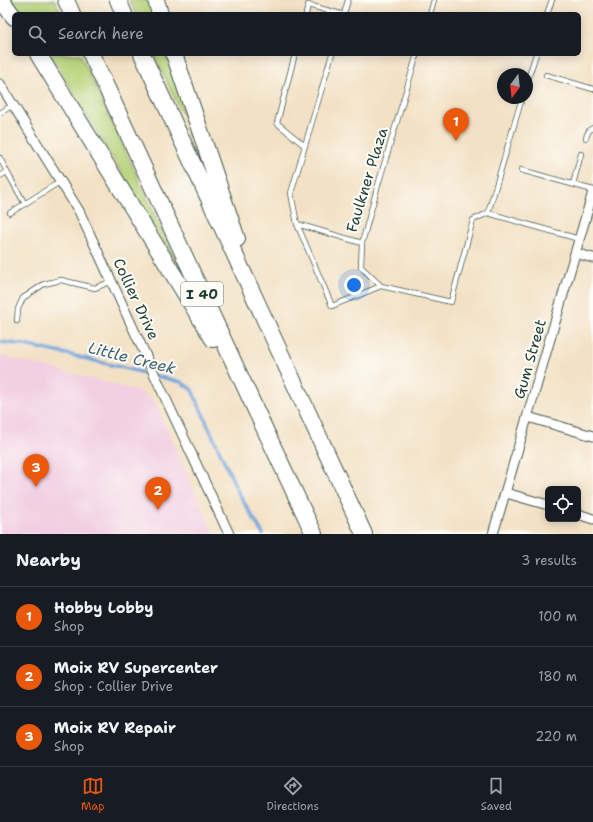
<!DOCTYPE html>
<html lang="en">
<head>
<meta charset="utf-8">
<style>
	:root { --surface:#171b24; --page:#242831; --text:#f1f3f6; --muted:#9ea1a6; --line:#363941; --accent:#ea580c }
	body { margin:0; font-family:"Shantell Sans",sans-serif; background:var(--page); color:var(--text) }
	.controls { position:absolute; right:12px; bottom:12px; display:grid; overflow:hidden; border-radius:6px; box-shadow:0 2px 10px #0003 }
	.controls button { width:36px; height:36px; display:grid; place-items:center; padding:0; border:0; border-bottom:1px solid var(--line); background:var(--surface); color:var(--text); font:20px sans-serif }
	.compass { position:absolute; left:497px; top:68px; width:36px; height:36px; border-radius:50%; background:var(--surface); box-shadow:0 2px 10px #0003; rotate:195deg }
	.you { position:absolute; left:354px; top:285px; width:14px; height:14px; margin:-10px; border:3px solid #fff; border-radius:50%; background:#1a73e8; box-shadow:0 0 0 6px #1a73e833 }
	.badge { display:grid; place-items:center; width:26px; height:26px; border-radius:50%; background:var(--accent); color:#fff; font-size:13px; font-weight:700 }
	.pin { position:absolute; translate:-50% -33px; filter:drop-shadow(0 1px 2px #0008) }
	.pin::after { content:''; position:absolute; top:21px; width:14px; height:12px; background:inherit; clip-path:polygon(0 0,100% 0,50% 100%) }
	.list { margin:0; padding:0; list-style:none }
	h2 { display:flex; justify-content:space-between; align-items:center; height:52px; margin:0; padding:0 16px; font-size:17px }
	h2 small { font-size:13px; font-weight:400; color:var(--muted) }
	.list li { display:grid; grid-template-columns:26px 1fr auto; gap:12px; align-items:center; box-sizing:border-box; height:60px; padding:0 16px; border-top:1px solid var(--line) }
	.list b { display:block; font-size:15px; white-space:nowrap }
	.list p { margin:0; font-size:13px; white-space:nowrap; color:var(--muted) }
	.list em { font-size:13px; font-style:normal; color:var(--muted) }
	.icon { flex:none; width:22px; height:22px; fill:none; stroke:currentColor; stroke-width:2; stroke-linecap:round; stroke-linejoin:round }
	.map { position:relative; flex:none; width:593px; height:534px; overflow:hidden }
	.search { position:absolute; background:var(--surface); box-shadow:0 2px 10px #0003; left:12px; right:12px; top:12px; height:44px; display:flex; align-items:center; gap:10px; box-sizing:border-box; padding:0 14px; border-radius:6px; color:var(--muted); font-size:15px }
	.sheet { height:232px; background:var(--surface) }
	nav { display:flex; justify-content:space-around; align-items:center; box-sizing:border-box; height:56px; border-top:1px solid var(--line); background:var(--surface); font-size:11px; color:var(--muted) }
	nav a { display:grid; justify-items:center; gap:2px }
	nav .on { color:var(--accent) }
	.map>svg:first-child { display:block }
	.built { fill:#f2cfe2 }
	.green { fill:#b6d279; stroke:#6a8856 }
	.lines { fill:none; stroke-linecap:round; stroke-linejoin:round }
	.stream { stroke:#71a5dd; stroke-width:3.5 }
	.service-casing { stroke:#3f564a; stroke-width:6 }
	.minor-casing { stroke:#3f564a; stroke-width:11 }
	.motorway-casing { stroke:#3f564a; stroke-width:18 }
	.service { stroke:#fff; stroke-width:4.5 }
	.minor { stroke:#fff; stroke-width:9 }
	.motorway { stroke:#fff; stroke-width:16 }
	.labels { text-anchor:middle; dominant-baseline:central; stroke-width:4; stroke-linejoin:round; paint-order:stroke }
	.shield { fill:#fdfcf7; stroke:#62766e; stroke-width:1 }
	.shield-label { font-size:14px; font-weight:bold; fill:#1f3d34 }
	.street-label { font-size:15px; fill:#1f3d34; stroke:#fdfcf7 }
	.water-label { font-size:16px; font-style:italic; fill:#3c616f; stroke:#fdfcf7 }
</style>
</head>
<body>
<div class="map">
<svg width="593" height="534" viewBox="0 0 593 534">
	<rect width="100%" height="100%" fill="#fdfcf7"/>
	<filter id="ink" filterUnits="userSpaceOnUse"><feTurbulence type="fractalNoise" baseFrequency=".025" numOctaves="2"/><feDisplacementMap in="SourceGraphic" scale="8" xChannelSelector="R" yChannelSelector="G"/><feConvolveMatrix kernelMatrix="1 2 1 2 8 2 1 2 1" color-interpolation-filters="sRGB"/></filter>
	<filter id="wash" filterUnits="userSpaceOnUse"><feTurbulence type="fractalNoise" baseFrequency=".012" numOctaves="4" result="noise"/><feDisplacementMap in="SourceGraphic" scale="16" xChannelSelector="R" yChannelSelector="G"/><feGaussianBlur stdDeviation="0.9" result="paint"/><feColorMatrix in="noise" values="0 0 0 0 0 0 0 0 0 0 0 0 0 0 0 0 0 1.4 0 .05"/><feComposite in="paint" operator="in"/></filter>
	<g filter="url(#wash)">
		<rect width="100%" height="100%" fill="#f3e1c5"/>
		<path class="built" d="M0,355L139,391L154,401L214,534H0Z"/>
		<path class="green" d="M11,0H55L61,14H21Z
			M129,0H152L157,14H136Z
			M50,54H80L182,273Z
			M154,54H171L200,152Z"/>
		<g class="lines">
			<path class="stream" d="M0,342L20,344L71,355L181,382L192,390L239,494L263,534"/>
		</g>
	</g>
	<g filter="url(#ink)">
		<g class="lines">
			<g class="service-casing">
				<path id="service" d="M306,14L308,5L341,14
					M344,14L348,0
					M430,14L434,0
					M547,14L552,0
					M295,54L277,123L305,146
					M332,54L291,193L297,224L362,243
					M417,54L378,185L362,243L361,267L381,286L451,302L473,220L488,213L579,239
					M546,75L593,89
					M527,82L536,54
					M0,113L13,105
					M586,138C587,134 589,129 593,128
					M0,158L7,172L0,176
					M521,170L593,190
					M7,172L25,204
					M573,184L581,154
					M10,213L61,181
					M488,213L522,98
					M297,224L332,306L381,286
					M17,321L18,309L23,298L44,284L61,280L95,288L112,281"/>
			</g>
			<g class="minor-casing">
				<path id="minor" d="M0,84L79,211L163,393L229,534
					M575,253L593,258
					M528,417L593,436
					M506,493L548,505
					M578,514L593,519
					M493,534L593,192"/>
			</g>
			<g class="motorway-casing">
				<path id="motorway" d="M1,0L14,17
					M66,0L72,14
					M118,0L124,14
					M156,0L160,14
					M38,54L213,339
					M91,54L252,402L314,534
					M142,54L364,534
					M174,54L237,239"/>
			</g>
			<use href="#service" class="service"/>
			<use href="#minor" class="minor"/>
			<use href="#motorway" class="motorway"/>
		</g>
	</g>
	<g class="labels">
		<rect class="shield" x="181" y="282" width="42" height="24" rx="3"/>
		<g class="shield-label">
			<text x="202" y="294">I 40</text>
		</g>
		<g class="street-label">
			<text transform="translate(367 180) rotate(-73)">Faulkner Plaza</text>
			<text transform="translate(136 299) rotate(65)">Collier Drive</text>
			<text transform="translate(530 359) rotate(-74)">Gum Street</text>
		</g>
		<g class="water-label">
			<text transform="translate(132 358) rotate(14)">Little Creek</text>
		</g>
	</g>
</svg>
<div class="controls">
<button><svg class="icon" aria-label="locate" viewBox="0 0 24 24"><circle cx="12" cy="12" r="6"/><path d="M12 2v4M12 18v4M2 12h4M18 12h4"/></svg></button>
</div>
<svg class="compass" viewBox="-18 -18 36 36"><path d="M0-13l5 13h-10z" fill="#e53935"/><path d="M0 13l5-13h-10z" fill="#9ea1a6"/></svg>
<div class="you"></div>
<div class="pin badge" style="left:456px;top:141px">1</div>
<div class="pin badge" style="left:158px;top:510px">2</div>
<div class="pin badge" style="left:36px;top:487px">3</div>
<div class="search"><svg class="icon" aria-label="search" viewBox="0 0 24 24"><circle cx="10" cy="10" r="6"/><path d="M15 15l6 6"/></svg>Search here</div>
</div>
<section class="sheet">
<h2>Nearby<small>3 results</small></h2>
<ul class="list">
<li><span class="badge">1</span><div><b>Hobby Lobby</b><p>Shop</p></div><em>100 m</em></li>
<li><span class="badge">2</span><div><b>Moix RV Supercenter</b><p>Shop · Collier Drive</p></div><em>180 m</em></li>
<li><span class="badge">3</span><div><b>Moix RV Repair</b><p>Shop</p></div><em>220 m</em></li>
</ul>
</section>
<nav>
<a class="on"><svg class="icon" aria-label="map" viewBox="0 0 24 24"><path d="M3 6l6-2 6 2 6-2v14l-6 2-6-2-6 2zM9 4v14M15 6v14"/></svg>Map</a>
<a><svg class="icon" aria-label="directions" viewBox="0 0 24 24"><path d="M12 3l9 9-9 9-9-9zM9 14v-3h6M13 9l2 2-2 2"/></svg>Directions</a>
<a><svg class="icon" aria-label="saved" viewBox="0 0 24 24"><path d="M7 4h10v16l-5-4-5 4z"/></svg>Saved</a>
</nav>
</body>
</html>
